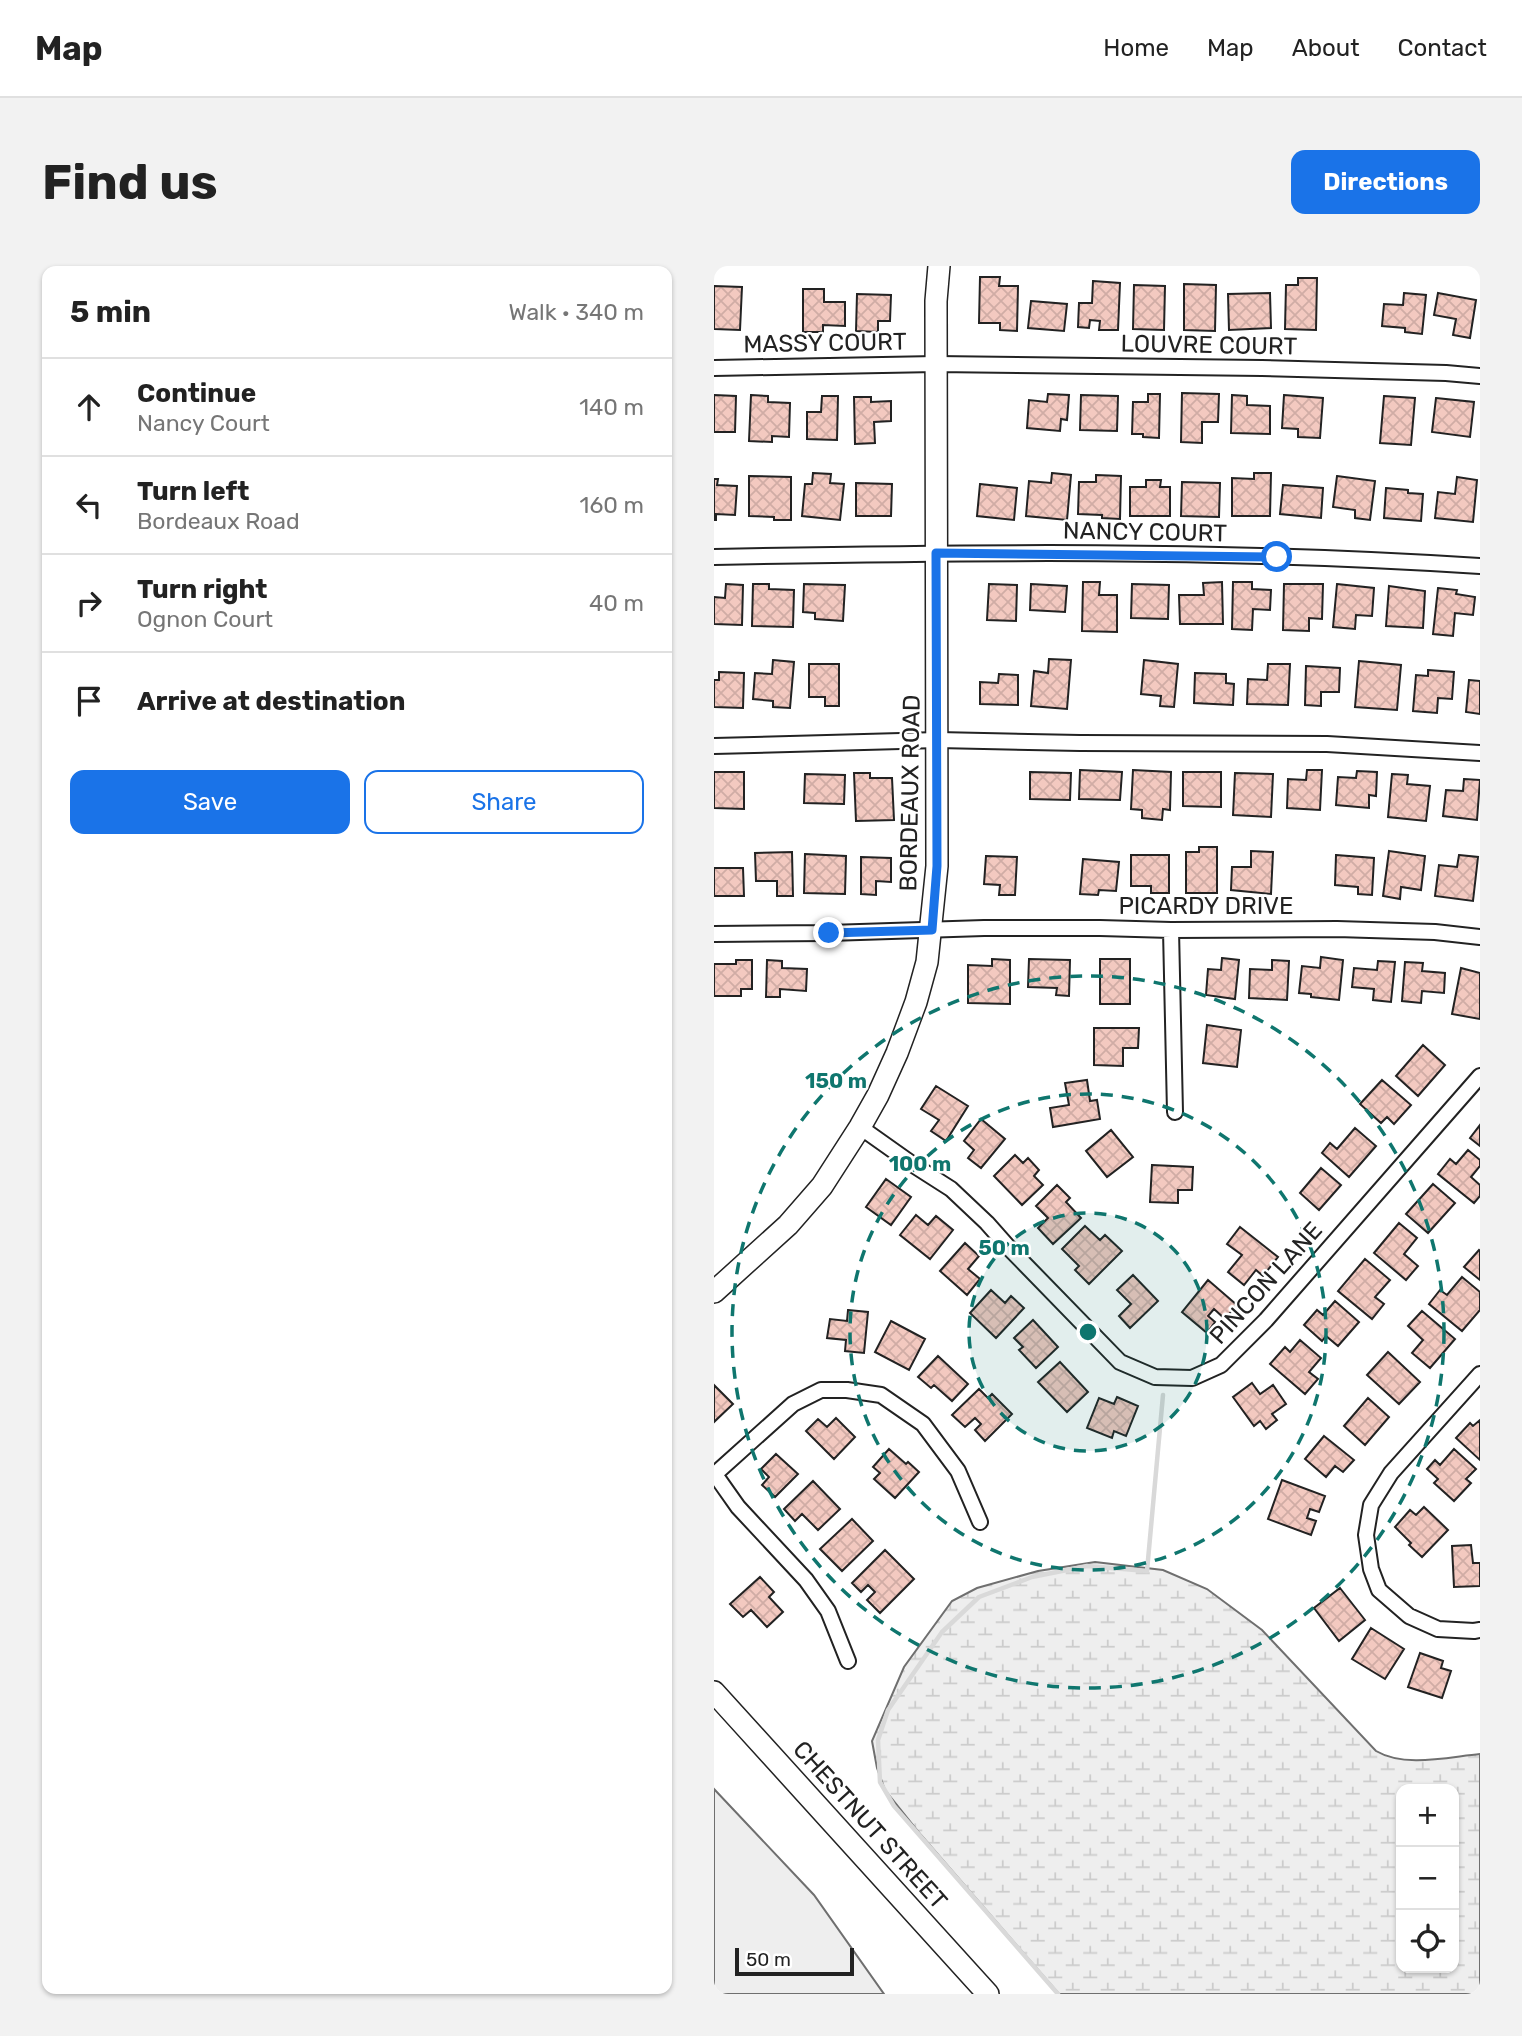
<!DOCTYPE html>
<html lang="en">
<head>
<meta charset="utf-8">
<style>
	:root { --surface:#fff; --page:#f2f2f2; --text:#222; --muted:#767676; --line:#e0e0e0; --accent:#1a73e8 }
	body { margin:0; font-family:Rubik,sans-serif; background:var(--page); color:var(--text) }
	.controls { position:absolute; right:21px; bottom:21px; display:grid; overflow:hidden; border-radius:14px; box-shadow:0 2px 5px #0004 }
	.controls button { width:63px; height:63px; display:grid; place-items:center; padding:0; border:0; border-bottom:2px solid var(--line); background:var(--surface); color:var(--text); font:35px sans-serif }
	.scale { position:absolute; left:21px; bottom:18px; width:119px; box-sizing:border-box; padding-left:7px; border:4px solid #222; border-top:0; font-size:19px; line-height:24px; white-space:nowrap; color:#222; -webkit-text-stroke:5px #fff; paint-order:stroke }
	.stop { position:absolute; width:21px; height:21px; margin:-16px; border:5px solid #1a73e8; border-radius:50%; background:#fff }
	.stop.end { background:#1a73e8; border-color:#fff; box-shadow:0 2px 7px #0008 }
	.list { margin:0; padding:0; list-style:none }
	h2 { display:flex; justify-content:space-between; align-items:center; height:91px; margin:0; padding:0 28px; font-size:30px }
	h2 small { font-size:23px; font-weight:400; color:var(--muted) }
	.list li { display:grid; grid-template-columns:46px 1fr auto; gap:21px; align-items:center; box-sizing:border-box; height:98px; padding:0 28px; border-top:2px solid var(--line) }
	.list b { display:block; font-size:26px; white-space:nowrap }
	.list p { margin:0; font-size:23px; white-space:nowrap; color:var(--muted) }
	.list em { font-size:23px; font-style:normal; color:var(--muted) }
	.actions { display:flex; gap:14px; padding:21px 28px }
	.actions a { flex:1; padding:16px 0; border:2px solid var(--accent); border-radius:14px; text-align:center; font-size:24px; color:var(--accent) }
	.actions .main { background:var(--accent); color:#fff }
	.icon { flex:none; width:38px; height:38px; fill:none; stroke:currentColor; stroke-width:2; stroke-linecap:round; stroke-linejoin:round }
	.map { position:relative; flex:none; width:766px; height:1728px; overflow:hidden; border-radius:14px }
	header { display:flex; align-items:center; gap:42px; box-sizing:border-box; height:98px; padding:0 35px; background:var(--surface); border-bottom:2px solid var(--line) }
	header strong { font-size:33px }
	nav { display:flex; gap:38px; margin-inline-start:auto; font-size:24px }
	.intro { display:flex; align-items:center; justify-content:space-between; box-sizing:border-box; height:168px; padding:0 42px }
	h1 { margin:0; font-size:49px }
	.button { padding:18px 32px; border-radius:14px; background:var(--accent); color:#fff; font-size:24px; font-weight:700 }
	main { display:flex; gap:42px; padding:0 42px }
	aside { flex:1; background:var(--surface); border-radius:14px; box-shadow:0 2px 5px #0004 }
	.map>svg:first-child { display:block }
	.green { fill:#eee; stroke:#6f6f6f; stroke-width:2 }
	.wetland { fill:url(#wetland-marsh); stroke:#6f6f6f; stroke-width:2; fill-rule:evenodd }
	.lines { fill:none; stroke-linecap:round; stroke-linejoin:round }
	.stream { stroke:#d9d9d9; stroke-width:4.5 }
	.building { fill:url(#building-cross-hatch); stroke:#222; stroke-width:2 }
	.street-casing { stroke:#222; stroke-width:18 }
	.secondary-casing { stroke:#222; stroke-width:24 }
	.street { stroke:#fff; stroke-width:14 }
	.secondary { stroke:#fff; stroke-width:21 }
	.route { stroke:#1a73e8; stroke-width:9 }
	.ring { fill:none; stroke:#0f766e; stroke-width:3.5; stroke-dasharray:12 9 }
	.labels { text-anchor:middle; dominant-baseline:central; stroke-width:5; stroke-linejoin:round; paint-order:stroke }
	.street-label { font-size:24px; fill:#222; stroke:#fff }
	.centre { fill:#0f766e; stroke:#fff; stroke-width:3.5 }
	.ring-label { font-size:21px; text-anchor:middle; font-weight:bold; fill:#0f766e; stroke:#fff; stroke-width:5; stroke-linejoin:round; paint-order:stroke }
</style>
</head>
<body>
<header>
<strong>Map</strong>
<nav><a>Home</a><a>Map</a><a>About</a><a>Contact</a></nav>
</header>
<div class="intro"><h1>Find us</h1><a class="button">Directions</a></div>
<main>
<aside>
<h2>5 min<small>Walk · 340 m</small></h2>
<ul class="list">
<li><svg class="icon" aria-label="ahead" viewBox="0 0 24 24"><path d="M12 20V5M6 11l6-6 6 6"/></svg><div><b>Continue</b><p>Nancy Court</p></div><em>140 m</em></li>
<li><svg class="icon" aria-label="left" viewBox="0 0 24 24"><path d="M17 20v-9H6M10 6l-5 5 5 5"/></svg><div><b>Turn left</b><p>Bordeaux Road</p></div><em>160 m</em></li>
<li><svg class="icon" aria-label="right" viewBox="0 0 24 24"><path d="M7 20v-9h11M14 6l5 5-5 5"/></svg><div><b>Turn right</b><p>Ognon Court</p></div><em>40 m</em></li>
<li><svg class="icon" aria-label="arrive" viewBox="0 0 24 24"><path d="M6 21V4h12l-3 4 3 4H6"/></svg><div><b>Arrive at destination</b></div></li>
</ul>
<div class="actions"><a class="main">Save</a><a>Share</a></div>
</aside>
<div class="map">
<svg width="766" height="1728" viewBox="0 0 766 1728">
	<defs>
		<pattern id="wetland-marsh" width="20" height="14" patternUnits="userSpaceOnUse" patternTransform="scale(1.75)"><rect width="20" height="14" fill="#eee"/><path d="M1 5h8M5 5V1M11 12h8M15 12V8" fill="none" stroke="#ccc"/></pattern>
		<pattern id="building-cross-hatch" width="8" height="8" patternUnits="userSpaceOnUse" patternTransform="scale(1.75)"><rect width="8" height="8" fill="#f3c9c0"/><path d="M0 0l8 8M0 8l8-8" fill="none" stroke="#d0aca5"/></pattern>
	</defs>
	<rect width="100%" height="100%" fill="#fff"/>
	<path class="green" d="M0,1523L100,1629L170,1728H0Z"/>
	<path class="wetland" d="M381,1296L449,1304L493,1323L548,1364L662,1485C691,1502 734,1491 766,1488V1728H345L207,1569L171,1524L163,1502L158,1475L190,1401L238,1335L263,1322L324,1305ZM687,1523H740V1702H687Z"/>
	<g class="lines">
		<path class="stream" d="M344,1728L180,1540L166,1516L164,1474L174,1444L228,1366L265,1331L318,1311L373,1300L433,1305L449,1129"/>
	</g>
	<path class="building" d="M266,11H286L285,20H304L303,65L286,64V57H265Z
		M584,12H603L602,64L571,63L572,19H584Z
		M379,15L406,17L404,64H385L386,55L376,54L375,62L364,61L365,37H378Z
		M470,18L502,19L501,65L470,64Z
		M420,19L451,20L450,64L419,63Z
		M0,20L28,21L26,64L0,63Z
		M89,23H110V36H131V60L109,59V66H89Z
		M556,27L557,62L515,64L514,28Z
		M690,27L712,29L708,68L691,66V62L668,60L670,38L689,39Z
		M724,27L762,34L756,72L739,69L742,53L720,49Z
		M143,28L177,29L176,55H164V66L142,65Z
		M317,35L353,38L350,65L314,62Z
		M468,127L505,128L504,156H488V177L467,176Z
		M334,128L355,129L353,154L347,153L346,165L313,162L315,134L333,136Z
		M434,128H446L445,172L429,171V168H418L419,136H434Z
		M0,129L22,130L21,166H0Z
		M37,129L54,130V136L76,137L75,171L58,170V176L35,175Z
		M367,129L404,130L403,165L366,164Z
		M518,129L533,130V139L556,140V168L517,167Z
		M570,129L609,132L606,172L584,171V163L568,162Z
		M108,130H124L123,174L93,173V146H107Z
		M670,130L701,132L697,179L666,177Z
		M140,131H157V136L177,135V155L160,156L161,177L141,178Z
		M722,132L760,136L756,171L718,166Z
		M99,207L117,208L116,217L130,218L126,254L88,250L91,218H98Z
		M338,207L357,209L353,254L312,250L315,215L337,217Z
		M540,207H557L556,250H518V212L540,213Z
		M382,209L407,210L406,253L388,252V249L364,248L365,216H382Z
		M35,210L77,211V254H60V251L35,250Z
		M623,210L661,215L656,254L641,252V244L619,241Z
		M743,211L763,214L759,256L721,252L724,226L741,228Z
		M0,213H4L3,219L23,220L21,249L2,248V254H0Z
		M432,214H447L446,221H456V250H416V221H432Z
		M468,216L506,217L505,251L467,250Z
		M142,217L178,218L177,250H142Z
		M266,218L303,222L300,254L263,250Z
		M569,219L609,222L607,252L566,248Z
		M672,222L694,224V227L709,228L707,255L670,252Z
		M369,316H386L385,329H403V366L368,365Z
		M508,316L509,358H466L465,329H490L489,317Z
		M519,316H538V323L557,324L556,344L539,343L538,364L518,363Z
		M12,318L29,319L28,359L0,358V331L11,332Z
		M39,318H55V323L80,324L79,361L38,360Z
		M90,318L131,319L129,355L101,353V347L89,346Z
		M275,318L303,319L302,355L273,354Z
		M317,318L353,320L351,346L316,344Z
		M418,318L455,319L454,353L417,352Z
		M570,318H609L608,353L595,352V365L569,364Z
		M623,318L660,322L658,350L642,349L641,363L619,361Z
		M675,320L711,325L709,362L672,360Z
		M724,322L743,324L742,328L761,331L759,349L741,347L739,370L719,368Z
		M335,393L357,394L353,443L317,440L320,405L334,407Z
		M59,394L80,396L76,442L59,441V435L39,433L41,407L58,408Z
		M430,394L464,398L460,441L446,440L447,430L427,428Z
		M645,395L687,399L683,444L641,441Z
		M95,398H125V440H111V431H95Z
		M554,398H576L574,439L533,438L534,413L553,414Z
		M592,400L626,402L625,426H607V440L591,439Z
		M714,404L740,406L738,433L724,432L723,447L699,445L702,409L714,410Z
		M5,406L30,407L29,442L0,441V414H5Z
		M481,407L512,408V417L520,418L519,439L480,437Z
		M285,408L304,409V439L266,438V416L284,417Z
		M755,414L766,415V448L752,446Z
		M366,504L408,506L406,534L365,533Z
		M419,504L457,506L456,544L449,543L448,554L428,552V544L417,543Z
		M593,504H608L606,544L573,542L574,513L592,514Z
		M643,505L663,506L662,530L655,529V542L622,539L624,511L642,512Z
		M0,506H30V543L0,542Z
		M316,506L357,507L356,534L316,533Z
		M469,506H507V541L469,540Z
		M140,507H156V512H178L180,554L142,555Z
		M521,507L559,508L557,551L519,549Z
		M91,508L131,509L130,538L90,537Z
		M678,508L694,509L693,518L716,520L712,555L674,551Z
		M750,513L766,514L763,554L729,550L732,524L749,525Z
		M485,581H503V627H472V586H485Z
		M537,585L559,586L557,628L517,624L518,601H537Z
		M675,585L711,590L707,624L687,621L686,633L669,630Z
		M78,586L79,630H63V615H42L41,587Z
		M91,588L132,590L131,628L90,627Z
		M417,589H455V627H437V620H417Z
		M622,589L660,592L658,629L644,628V621L621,619Z
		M745,589L764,591L759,635L721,630L725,599L743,601Z
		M272,590L303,591L301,629H285L286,619L270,618Z
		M147,591L177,592V616L162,615V629L147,628Z
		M369,593L405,596L402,625L385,624L384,629L366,628Z
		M0,602H29L30,630H0Z
		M607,691L629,694L625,734L597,731V728L585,727L588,700L606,702Z
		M508,692L525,694L521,733L492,729L494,703L507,704Z
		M278,693L296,694V738L254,737V699L278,700Z
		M315,693L356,694L355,730L342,729L343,722L314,721Z
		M386,693H416V738H386Z
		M22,694H38V723H27V730H0V698H22Z
		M53,694L68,695V702L93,703L92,725L66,723V731H52Z
		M558,694L575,695L573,734L535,732L536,703L558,704Z
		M664,695L681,696L677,736L659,734L660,723L638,721L640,702L663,704Z
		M691,696L709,697L708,705L731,707L730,727L708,725L707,737L688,735Z
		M747,702L766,707V753L738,748Z
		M493,759L527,764L523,801L489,797Z
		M380,762H425L424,782H409V800L380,799Z
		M709,779L731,799L704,830L682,810Z
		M373,814L376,835L383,834L386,853L339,861L336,842L355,839L351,817Z
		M668,814L697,839L680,858L673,851L667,857L646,838Z
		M222,820L254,840L232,875L217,865L225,854L207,843Z
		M267,853L291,873L267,902L254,892L260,884L250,875Z
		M766,859V880L756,872Z
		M641,862L662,880L635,911L608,887L616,877L623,883Z
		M397,864L419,891L393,911L372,885Z
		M754,884L766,894V900L757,911L766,919V930L760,937L724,908L736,893L742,898Z
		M301,889L309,897L314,892L325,904L320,910L329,919L308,939L280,910Z
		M438,899L479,901L478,924H464V937L436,936Z
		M607,902L627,919L605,944L586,927Z
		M172,913L197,931L177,959L152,941Z
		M719,918L741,937L714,967L692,948Z
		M343,919L356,932L352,936L367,952L339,978L324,962L334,952L322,940Z
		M202,949L214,959L222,950L239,964L216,993L186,969Z
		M685,957L703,972L690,988L704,1000L692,1014L660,987Z
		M371,960L386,974L391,969L408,985L375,1018L361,1004L365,1000L348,983Z
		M526,961L564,991L549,1010L542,1004L530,1019L514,1006L528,989L513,978Z
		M251,977L265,990L254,1003L266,1013L253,1029L226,1005Z
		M765,984L766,985V1014L750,1001Z
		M651,993L676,1014L661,1031L670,1038L658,1053L624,1025Z
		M419,1009L444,1035L416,1062L405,1050L417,1038L403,1024Z
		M748,1011L766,1026V1044L748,1065L715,1038L726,1024L733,1029Z
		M494,1014L523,1039L511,1053L500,1043L494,1050L501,1056L493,1067L468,1046Z
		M277,1024L291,1037L297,1030L310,1042L282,1072L256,1047Z
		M621,1035L645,1056L624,1080L612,1070L608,1075L590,1059L603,1044L609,1049Z
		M134,1044L154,1046L150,1087L131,1085L132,1074L113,1072L116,1053L133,1055Z
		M708,1045L741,1073L716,1102L698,1087L709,1074L694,1060Z
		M319,1054L344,1081L322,1102L305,1084L309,1081L300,1072Z
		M177,1055L211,1073L195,1104L161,1086Z
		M586,1074L607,1092L595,1106L604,1113L591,1128L556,1098L571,1081L576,1086Z
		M674,1086L706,1116L685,1138L653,1109Z
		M224,1090L254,1118L238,1135L220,1119L217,1122L204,1111Z
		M346,1096L374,1126L353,1146L324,1116Z
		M538,1117L546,1128L559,1119L572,1138L558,1148L563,1154L552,1163L546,1155L540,1160L519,1131Z
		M0,1119L19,1138L0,1156Z
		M265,1123L274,1132L278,1128L298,1148L271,1175L261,1164L267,1158L261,1152L251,1161L238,1149Z
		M403,1131L424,1140L412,1170L400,1165L398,1172L373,1162L385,1132L400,1138Z
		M654,1132L675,1151L651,1179L630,1160Z
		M122,1152L141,1171L120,1193L92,1165L104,1153L113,1161Z
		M766,1154V1194L742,1172L756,1157L759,1160Z
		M610,1170L640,1194L629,1206L621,1200L612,1211L591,1193Z
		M175,1183L192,1198L194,1196L205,1206L181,1232L160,1213L166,1207L159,1201Z
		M740,1183L762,1203L752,1213L757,1217L740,1235L720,1217L724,1213L713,1203L721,1194L726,1199Z
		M62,1188L84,1208L61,1231L48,1219L55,1211L47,1203Z
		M568,1214L611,1230L605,1246L596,1243L593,1252L602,1255L597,1269L554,1253Z
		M99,1215L126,1243L104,1264L88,1248L81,1255L70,1243Z
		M710,1241L734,1264L708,1291L695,1279L697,1277L681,1261L696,1244L702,1249Z
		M138,1253L159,1275L128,1305L106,1283Z
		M757,1279L759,1297H766V1320L740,1321L738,1280Z
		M171,1284L200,1313L166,1347L153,1334L161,1326L154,1319L147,1326L138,1317Z
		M46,1311L60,1326L55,1331L69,1346L53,1361L37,1344L29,1351L16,1338Z
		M626,1322L651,1354L625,1375L600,1342Z
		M657,1362L690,1383L671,1413L638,1393Z
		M706,1387L729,1395L727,1402L737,1405L728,1432L694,1421Z"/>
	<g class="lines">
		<g class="street-casing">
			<path id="street" d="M0,102L222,98L548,102L732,107L766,110
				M0,291C255,286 511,283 766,300
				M0,480L224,474L366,477L613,478L766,487
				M457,664L461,846
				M0,668L115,667L270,662H386L457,664L623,663L721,666L766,671
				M146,861L201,900L237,923L273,957L296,983L406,1096L441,1111L478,1112L507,1099L552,1054L766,810
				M766,1108L677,1207L657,1239L652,1269L657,1303L665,1324L695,1350L724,1363L760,1365L766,1364
				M0,1207L24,1241L92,1314L114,1345L134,1395
				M1,1208L79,1138L107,1124H133L167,1129L209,1158L244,1205L266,1256"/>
		</g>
		<g class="secondary-casing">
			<path id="secondary" d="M0,1026L74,959L108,920L146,861L164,829L183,787L202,736L213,696L223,600L222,35L225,0
				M0,1426L274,1728"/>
		</g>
		<use href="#street" class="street"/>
		<use href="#secondary" class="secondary"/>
	</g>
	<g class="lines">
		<path class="route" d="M115,667L218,664L223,600L222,287L563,291"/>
	</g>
	<circle cx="374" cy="1066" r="119" fill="#0f766e" fill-opacity=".12"/>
	<g class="ring">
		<circle cx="374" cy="1066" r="119"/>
		<circle cx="374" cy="1066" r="238"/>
		<circle cx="374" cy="1066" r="356"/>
	</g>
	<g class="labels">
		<g class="street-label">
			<text transform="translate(111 77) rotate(-1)">MASSY COURT</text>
			<text transform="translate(495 79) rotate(1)">LOUVRE COURT</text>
			<text transform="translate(431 266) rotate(1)">NANCY COURT</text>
			<text transform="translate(196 527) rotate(-89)">BORDEAUX ROAD</text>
			<text x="492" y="640">PICARDY DRIVE</text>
			<text transform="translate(552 1017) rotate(-48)">PINCON LANE</text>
			<text transform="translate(156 1559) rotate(48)">CHESTNUT STREET</text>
		</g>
	</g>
	<circle cx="374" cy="1066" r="10" class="centre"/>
	<g class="ring-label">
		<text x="122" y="822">150 m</text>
		<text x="206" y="905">100 m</text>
		<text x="290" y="989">50 m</text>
	</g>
</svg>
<div class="controls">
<button>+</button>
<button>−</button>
<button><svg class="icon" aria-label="locate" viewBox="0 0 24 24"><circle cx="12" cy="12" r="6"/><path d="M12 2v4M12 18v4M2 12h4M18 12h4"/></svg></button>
</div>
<div class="scale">50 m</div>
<div class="stop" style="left:563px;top:291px"></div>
<div class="stop end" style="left:115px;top:667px"></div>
</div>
</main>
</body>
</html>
